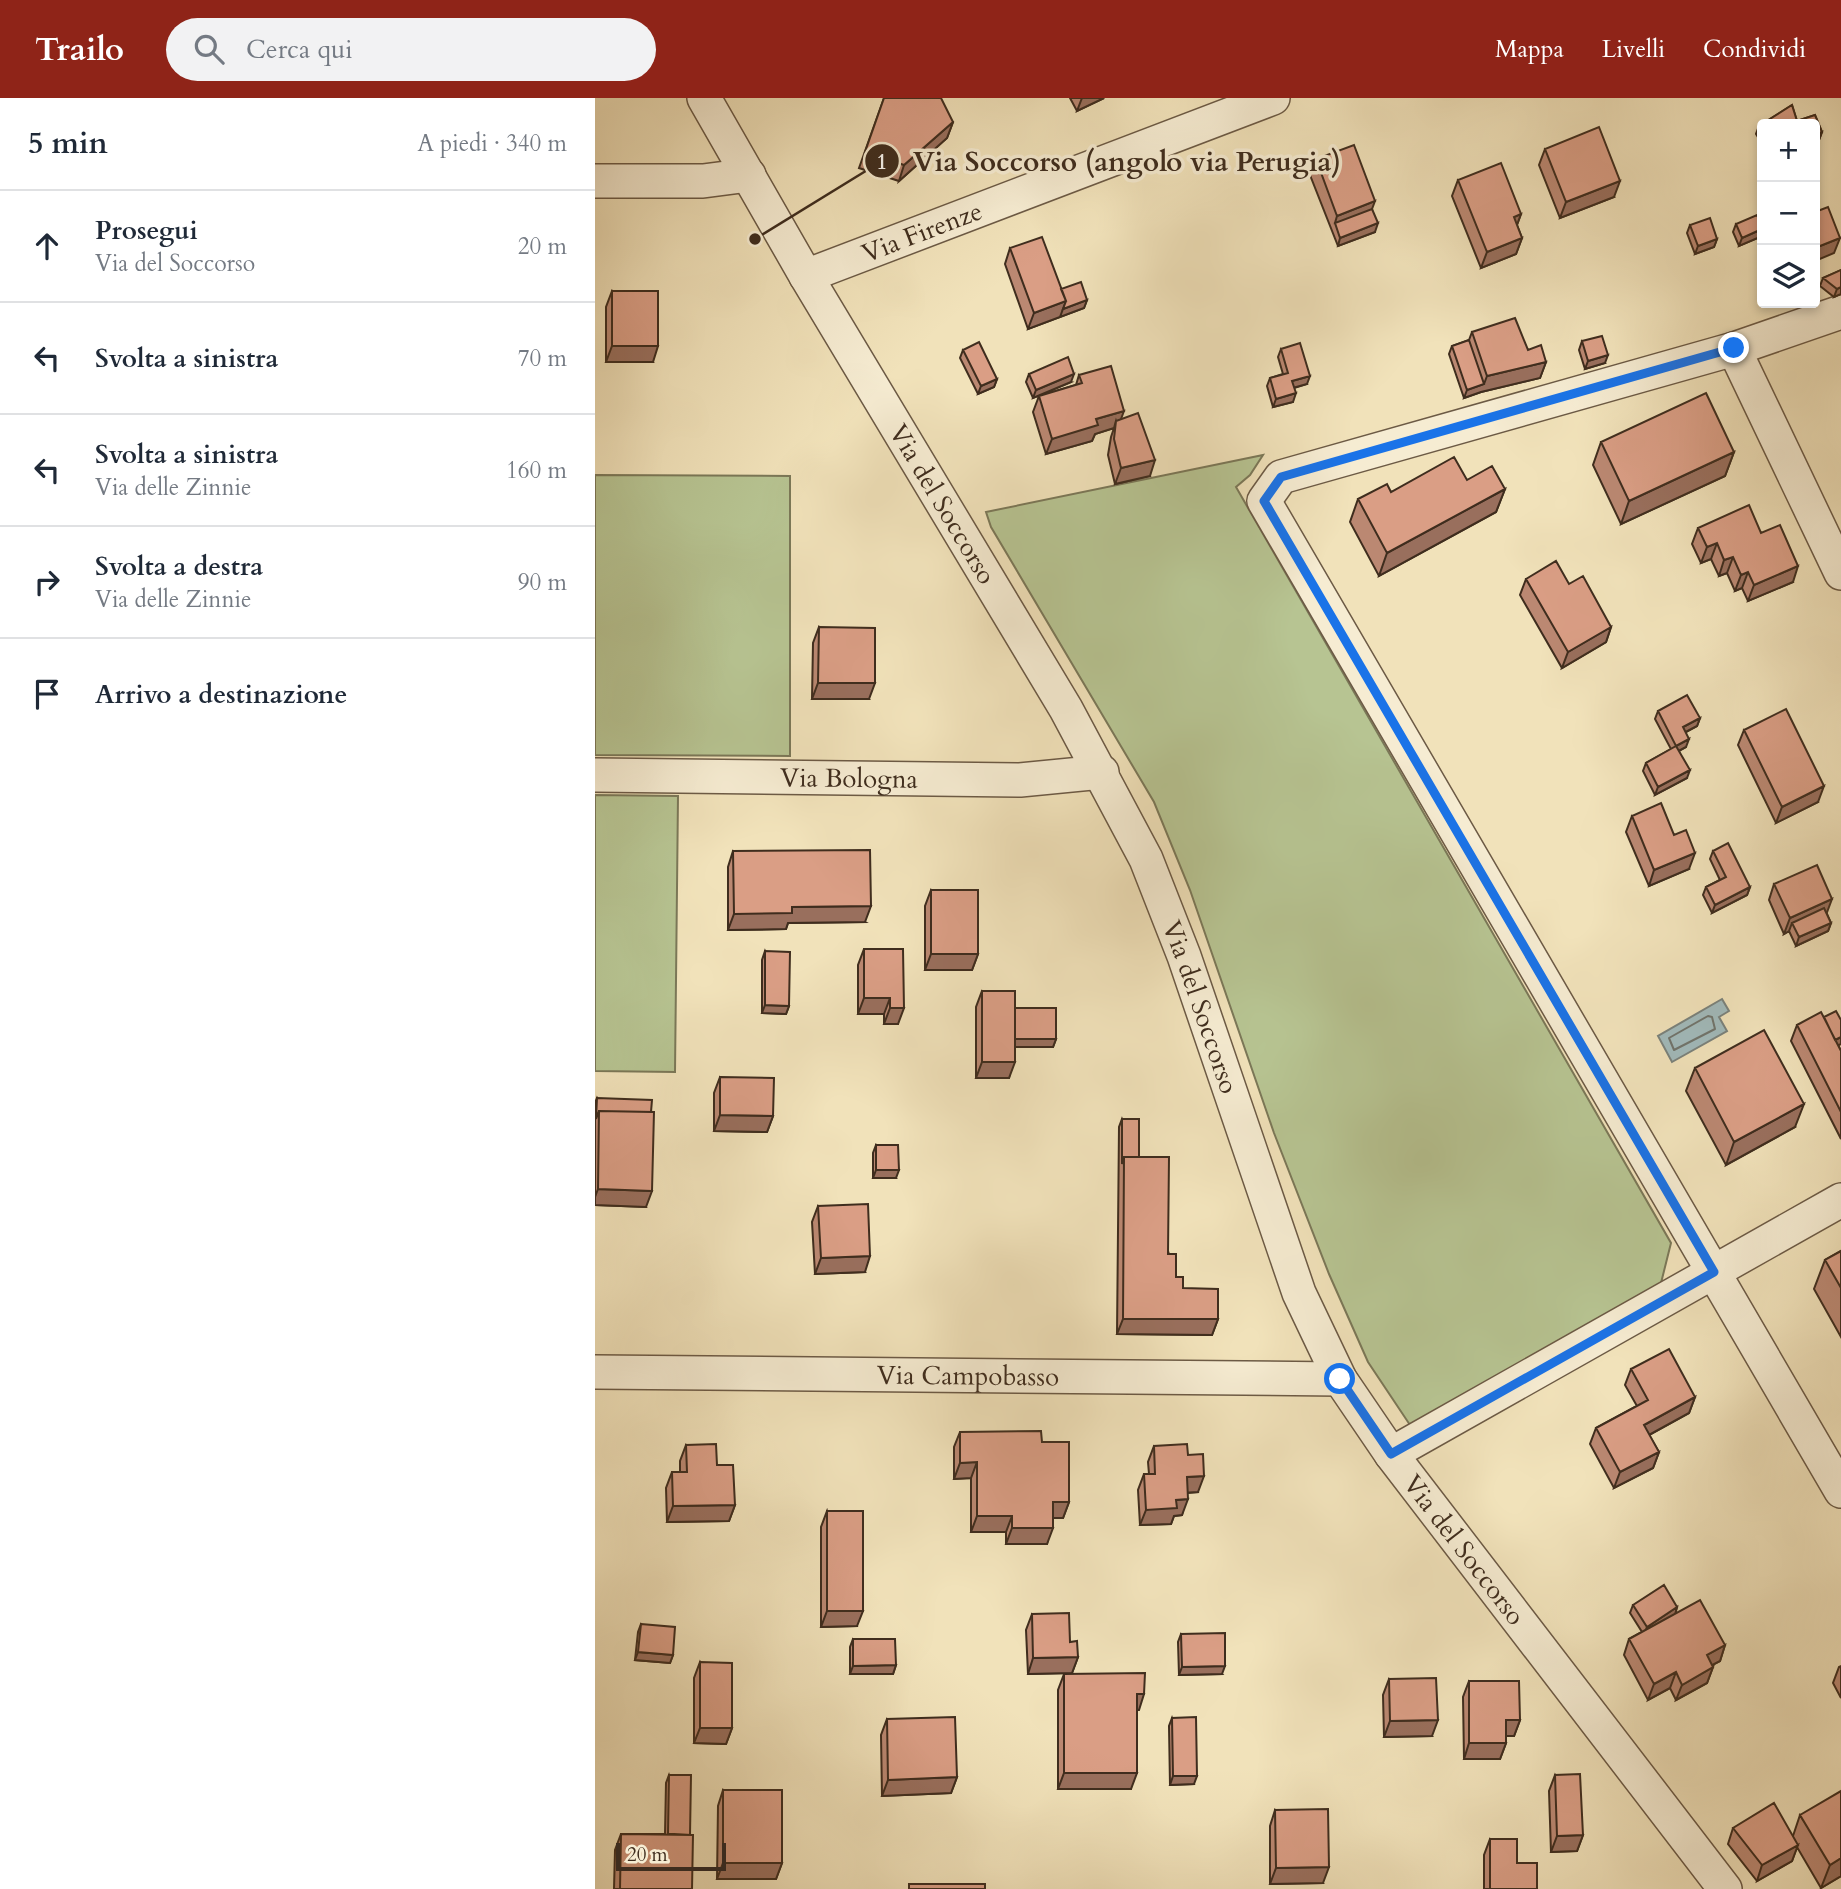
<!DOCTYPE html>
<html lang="it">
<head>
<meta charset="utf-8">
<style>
	:root { --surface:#fff; --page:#f2f2f3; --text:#1f2937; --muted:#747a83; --line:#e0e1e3; --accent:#8f2418 }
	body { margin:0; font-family:Cardo,serif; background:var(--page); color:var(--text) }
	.controls { position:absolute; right:21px; top:21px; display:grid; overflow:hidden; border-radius:7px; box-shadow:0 4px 10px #0003 }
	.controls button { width:63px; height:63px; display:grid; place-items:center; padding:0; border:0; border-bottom:2px solid var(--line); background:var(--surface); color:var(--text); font:35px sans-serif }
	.scale { position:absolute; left:21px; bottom:18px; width:110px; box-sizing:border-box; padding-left:7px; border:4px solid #3f2d1e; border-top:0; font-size:19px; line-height:24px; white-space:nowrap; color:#3f2d1e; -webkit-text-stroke:5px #f6ecd2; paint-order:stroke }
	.stop { position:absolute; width:21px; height:21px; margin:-16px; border:5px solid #1a73e8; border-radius:50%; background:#fff }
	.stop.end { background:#1a73e8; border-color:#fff; box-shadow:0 2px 7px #0008 }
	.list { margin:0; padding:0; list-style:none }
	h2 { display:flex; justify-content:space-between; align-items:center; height:91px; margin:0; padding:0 28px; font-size:30px }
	h2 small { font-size:23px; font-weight:400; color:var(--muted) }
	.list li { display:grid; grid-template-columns:46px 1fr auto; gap:21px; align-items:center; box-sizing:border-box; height:112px; padding:0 28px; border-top:2px solid var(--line) }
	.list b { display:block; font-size:26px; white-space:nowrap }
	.list p { margin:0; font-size:23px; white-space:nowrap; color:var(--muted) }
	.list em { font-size:23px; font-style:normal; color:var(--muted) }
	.icon { flex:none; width:38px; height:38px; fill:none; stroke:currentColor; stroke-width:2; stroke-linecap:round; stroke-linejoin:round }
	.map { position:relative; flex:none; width:1246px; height:1791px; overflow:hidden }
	header { display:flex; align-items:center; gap:42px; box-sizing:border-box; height:98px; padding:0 35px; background:var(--accent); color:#fff }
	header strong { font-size:33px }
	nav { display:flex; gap:38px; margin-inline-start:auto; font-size:24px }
	.search { width:490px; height:63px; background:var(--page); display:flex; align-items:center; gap:18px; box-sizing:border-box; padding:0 24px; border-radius:38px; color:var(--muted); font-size:26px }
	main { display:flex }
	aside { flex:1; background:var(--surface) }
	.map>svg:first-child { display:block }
	.green { fill:#b7c492; stroke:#7b7858; stroke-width:2 }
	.water { fill:#a1babb; stroke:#7a827c; stroke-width:2 }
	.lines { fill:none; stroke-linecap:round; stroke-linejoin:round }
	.shore { stroke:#70746c; stroke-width:2 }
	.street-casing { stroke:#6c5a45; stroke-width:36 }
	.street { stroke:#f6ecd2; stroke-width:33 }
	.wall { fill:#bb8872; stroke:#3f2d1e; stroke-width:2 }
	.shaded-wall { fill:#996f5d; stroke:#3f2d1e; stroke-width:2 }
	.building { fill:#da9e85; stroke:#3f2d1e; stroke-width:2 }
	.route { stroke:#1a73e8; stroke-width:9 }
	.labels { text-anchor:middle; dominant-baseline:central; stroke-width:7; stroke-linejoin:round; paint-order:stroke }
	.street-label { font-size:26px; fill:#3f2d1e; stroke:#f6ecd2 }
	.leader { fill:none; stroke:#3f2d1e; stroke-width:2.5 }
	.callout-dot { fill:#3f2d1e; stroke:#f6ecd2; stroke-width:2.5 }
	.mark-label { font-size:21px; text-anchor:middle; font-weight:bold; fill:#fff }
	.callout-label { font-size:28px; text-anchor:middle; font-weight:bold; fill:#3f2d1e; stroke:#f6ecd2; stroke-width:7; stroke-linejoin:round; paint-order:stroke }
</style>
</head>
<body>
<header>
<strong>Trailo</strong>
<div class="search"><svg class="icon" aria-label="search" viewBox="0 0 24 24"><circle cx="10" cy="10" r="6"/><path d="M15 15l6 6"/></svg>Cerca qui</div>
<nav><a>Mappa</a><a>Livelli</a><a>Condividi</a></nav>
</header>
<main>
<aside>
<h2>5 min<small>A piedi · 340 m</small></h2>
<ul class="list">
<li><svg class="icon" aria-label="ahead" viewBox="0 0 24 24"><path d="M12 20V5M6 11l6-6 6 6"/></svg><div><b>Prosegui</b><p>Via del Soccorso</p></div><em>20 m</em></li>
<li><svg class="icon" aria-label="left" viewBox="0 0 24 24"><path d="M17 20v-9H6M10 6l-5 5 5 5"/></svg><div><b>Svolta a sinistra</b></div><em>70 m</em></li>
<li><svg class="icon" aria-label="left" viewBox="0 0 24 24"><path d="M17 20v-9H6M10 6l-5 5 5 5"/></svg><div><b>Svolta a sinistra</b><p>Via delle Zinnie</p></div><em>160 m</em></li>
<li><svg class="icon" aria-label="right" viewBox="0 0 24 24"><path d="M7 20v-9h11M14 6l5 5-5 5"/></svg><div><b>Svolta a destra</b><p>Via delle Zinnie</p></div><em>90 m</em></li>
<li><svg class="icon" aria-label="arrive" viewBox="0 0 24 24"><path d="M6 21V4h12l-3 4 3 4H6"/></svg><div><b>Arrivo a destinazione</b></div></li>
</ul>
</aside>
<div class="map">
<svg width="1246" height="1791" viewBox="0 0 1246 1791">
	<rect width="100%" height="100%" fill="#f1e2ba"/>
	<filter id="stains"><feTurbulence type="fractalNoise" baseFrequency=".00286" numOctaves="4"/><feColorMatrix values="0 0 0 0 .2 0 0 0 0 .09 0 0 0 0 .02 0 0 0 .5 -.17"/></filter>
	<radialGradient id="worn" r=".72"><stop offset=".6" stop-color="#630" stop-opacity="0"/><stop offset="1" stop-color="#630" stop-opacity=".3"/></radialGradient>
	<path class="green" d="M668,357L655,377L641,389L1076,1145L1066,1185L815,1327L773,1264L734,1176L679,1035L595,792L559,704L396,429L391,414Z
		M0,377L195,378V658L0,657Z
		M0,697L83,698L80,974L0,973Z"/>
	<path class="water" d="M1127,901L1134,913L1124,919L1132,933L1077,964L1063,938Z"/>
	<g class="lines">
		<path class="shore" d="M1113,918L1117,919L1120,931L1079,952L1074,940Z"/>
		<g class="street-casing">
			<g id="street">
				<path id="s1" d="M109,0L211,178L471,611L551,761L589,858L704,1195L745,1281L796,1356L1130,1791"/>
				<path d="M0,83H108L154,77"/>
				<path id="s2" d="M211,178L678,0"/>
				<path d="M1246,214L1139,251L686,379L669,403L1246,1393"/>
				<path d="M1139,251L1246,475"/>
				<path id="s3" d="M0,677L425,682L507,674"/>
				<path id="s4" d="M0,1274L745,1281"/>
				<path d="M796,1356L1246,1102"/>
			</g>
		</g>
		<use href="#street" class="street"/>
	</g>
	<path class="wall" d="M289,0L358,24L352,40L304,83L264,70Z
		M475,0H509L482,13Z
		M1197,7L1202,23L1220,17L1227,34L1224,42L1220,44V26H1167V46L1161,36L1164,28Z
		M950,51L1019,99L965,120L944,67Z
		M721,61L777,111L780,134L743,148L715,77Z
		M863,82L926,116L922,127L927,140L921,156L886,170L857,98Z
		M1141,126L1165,139L1144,148L1138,134Z
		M1095,127L1122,141L1119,149L1100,156L1092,135Z
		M415,150L466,191L492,202L489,210L433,231L410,166Z
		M1246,172V196L1239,199L1225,188L1228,180Z
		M17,193L58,264H11V209Z
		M877,234L933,252L951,264L945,280L886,294L869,300L854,256L857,248L874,242Z
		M987,243L1010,265L990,271L984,252Z
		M686,251L712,286L699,290L698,304L678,309L672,288L675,280L688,276L683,259Z
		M368,252L402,281L399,289L383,296L365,260Z
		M434,276L476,284L438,300L431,284Z
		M484,277L526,321L555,378L520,386L513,357L516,339L519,330L500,336L497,343L451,356L438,314L444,298L481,287Z
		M1006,344L1139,354L1130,378L1026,426L998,367Z
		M872,382L910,391L901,414L784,478L755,424L763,401L796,394Z
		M1103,430L1166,435L1198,484L1153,503L1147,490L1140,493L1132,475L1124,478L1116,461L1106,465L1097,446Z
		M931,481L974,486L1016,529L1011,544L967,570L925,497Z
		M224,529L274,601H217L218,545Z
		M1063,613L1105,620L1102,628L1091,634V649L1084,653L1092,680L1060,697L1048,673L1051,665L1076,651L1060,621Z
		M1149,632L1223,704L1181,725L1143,647Z
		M1037,718L1094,771L1054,788L1031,734Z
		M138,753L270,824L193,825L191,831L133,832V769Z
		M1118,753L1155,789L1152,797L1117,815L1108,797L1111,789L1125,782L1115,761Z
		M1179,786L1232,816L1236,825L1233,833L1201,848L1194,833L1189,836L1174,802Z
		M336,792L383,856L377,872H330V808Z
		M269,851H308L303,926H289V916H263V867Z
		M170,853L194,908L191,916L167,915V862Z
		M387,893L420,910L461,941L458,949H420L414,980H381V909Z
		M1229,919L1246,922V946L1243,947L1246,953V1041L1196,943L1202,927Z
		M1100,970L1200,1029L1131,1067L1091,993Z
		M125,979L178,1018L172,1034L119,1033V995Z
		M2,1000L51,1109L0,1107V1005Z
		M527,1021L544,1059L581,1179L588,1190L623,1221L617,1237L522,1236L524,1029Z
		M281,1047L301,1080H278V1055Z
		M223,1108L270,1174L220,1176L217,1124Z
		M1246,1153V1239L1219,1191L1230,1162Z
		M1036,1271L1100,1299L1094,1315L1054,1337L1064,1354L1058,1370L1019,1390L995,1346L1001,1330L1042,1308L1030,1287Z
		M365,1334L447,1344L474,1404L468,1420H458L452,1446H411V1434H376V1380L359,1381V1349Z
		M91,1347L140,1407L134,1423L72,1424L71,1390L77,1374H85V1363Z
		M559,1348L593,1357L603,1394L592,1395L587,1417L579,1418L576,1426L545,1427L543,1392L549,1376H554L553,1364Z
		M232,1413L262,1528L226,1529V1429Z
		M1038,1507L1082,1509L1080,1516L1130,1547L1125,1563L1117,1567L1118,1569L1112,1585L1081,1602L1075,1590L1053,1602L1029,1557L1034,1541L1047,1534L1035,1515Z
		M437,1516L475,1544L483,1559L477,1575L433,1576L431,1532Z
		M46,1526L78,1557L75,1565L40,1562L43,1534Z
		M586,1536L627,1576L584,1577L583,1544Z
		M258,1541L301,1567L298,1576H255V1549Z
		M105,1564L137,1630L131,1646L99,1645V1580Z
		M1246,1568V1600L1238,1585L1244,1569Z
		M469,1576L544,1612H542L536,1691H463V1592Z
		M794,1581L837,1638L789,1639L788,1597Z
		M874,1583L925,1622L919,1638H911V1645L905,1661H869L868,1599Z
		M577,1620L599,1686L575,1687L574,1628Z
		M292,1621L362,1679L356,1695L287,1698L286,1637Z
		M74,1677L95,1737L97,1791H19L20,1752L26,1736H70L71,1685Z
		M960,1677L988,1737L982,1753L956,1754L954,1693Z
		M128,1692L187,1765L181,1781H122L123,1708Z
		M680,1712L728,1785L675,1786V1728Z
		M1205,1717L1246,1778L1226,1790L1202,1749L1197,1763L1162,1783L1133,1746L1138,1730L1198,1738Z
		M895,1741L922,1765L942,1791H889V1757Z"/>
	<path class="shaded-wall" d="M487,0H509L482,13Z
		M358,24L352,40L304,83L309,67Z
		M1227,34L1224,42L1220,44V37Z
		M1025,83L1019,99L965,120L971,104Z
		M780,103L774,119L740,125L742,118Z
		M926,116L920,132L919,119Z
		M783,125L780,134L743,148L745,140Z
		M1167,131L1165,139L1144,148L1147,140Z
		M927,140L921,156L886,170L892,154Z
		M1245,140L1239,155L1220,163V150Z
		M1122,141L1119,149L1100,156L1103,148Z
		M1246,189V196L1239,199L1242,191Z
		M492,202L489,210L465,219L468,211Z
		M471,203L465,219L433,231L439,215Z
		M17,248H63L58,264H11Z
		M1013,257L1010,265L990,271L993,263Z
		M951,264L945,280L886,294L869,300L872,292L889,286L892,278Z
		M479,276L476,284L438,300L441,292Z
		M715,278L712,286L694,291L697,283Z
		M402,281L399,289L383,296L386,288Z
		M701,295L698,304L678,309L681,301Z
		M529,313L523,329L521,323L519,330L500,336L497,343L451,356L457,341L501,321Z
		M1139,354L1130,378L1026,426L1034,403Z
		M560,362L555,378L520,386L526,370Z
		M910,391L901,414L784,478L792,455Z
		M1122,445L1116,461L1106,465L1112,449Z
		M1138,459L1132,475L1124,478L1129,462Z
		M1203,468L1198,484L1153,503L1159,487Z
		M1153,474L1147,490L1140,493L1146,477Z
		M1016,529L1011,544L967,570L973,554Z
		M223,585H280L274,601H217Z
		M1105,620L1102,628L1085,637L1088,629Z
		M1094,641L1091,649L1078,656L1081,648Z
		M1095,672L1092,680L1060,697L1063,689Z
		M1229,688L1223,704L1181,725L1187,709Z
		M1100,755L1094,771L1054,788L1059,772Z
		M1155,789L1152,797L1117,815L1120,807Z
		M1237,801L1231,817L1197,825L1194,833L1189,836L1195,820Z
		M276,808L270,824L193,825L191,831L133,832L139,816L197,809Z
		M1236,825L1233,833L1201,848L1204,839Z
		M336,856H383L377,872H330Z
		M269,900H295L289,916H263Z
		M170,907L194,908L191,916L167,915Z
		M295,910H309L303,926H289Z
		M1246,939V946L1232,953L1235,945Z
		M417,941H461L458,949H414Z
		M387,964H420L414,980H381Z
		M1209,1006L1200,1029L1131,1067L1139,1044Z
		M125,1017L178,1018L172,1034L119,1033Z
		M281,1072H304L301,1080H278Z
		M3,1091L57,1093L51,1109L0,1107V1099Z
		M275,1158L270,1174L220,1176L226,1160Z
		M528,1221H623L617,1237L522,1236Z
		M1100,1299L1094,1315L1043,1343L1049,1327Z
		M1064,1354L1058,1370L1019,1390L1025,1374Z
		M382,1364L376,1380L359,1381L365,1365Z
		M609,1378L603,1394L586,1395L592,1379Z
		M593,1401L587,1417L579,1418L576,1426L545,1427L551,1412L581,1402Z
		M458,1404H474L468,1420H452Z
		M140,1407L134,1423L72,1424L78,1408Z
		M382,1418H417L411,1434H376Z
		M417,1430H458L452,1446H411Z
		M1082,1509L1080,1517L1049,1537L1052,1529Z
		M232,1513H268L262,1528L226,1529Z
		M1130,1547L1125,1563L1106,1573L1112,1557Z
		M43,1554L78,1557L75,1565L40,1562Z
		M483,1559L477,1575L433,1576L438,1560Z
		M301,1567L298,1576H255L258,1568Z
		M630,1568L627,1576L584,1577L587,1569Z
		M1118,1569L1112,1585L1081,1602L1087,1587Z
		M1081,1574L1075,1590L1053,1602L1059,1586Z
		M542,1596H549L544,1612H536Z
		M843,1622L837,1638L789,1639L795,1623Z
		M911,1622H925L919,1638H905Z
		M105,1630H137L131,1646L99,1645Z
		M874,1645H911L905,1661H869Z
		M469,1675H542L536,1691H463Z
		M578,1678H602L599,1686L575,1687Z
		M362,1679L356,1695L287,1698L293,1682Z
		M988,1737L982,1753L956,1754L962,1738Z
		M1203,1747L1197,1763L1162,1783L1167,1767Z
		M1246,1760V1778L1226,1790L1235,1767Z
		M128,1765H187L181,1781H122Z
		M734,1769L728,1785L675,1786L681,1770Z"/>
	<path class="building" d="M289,0H346L358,24L309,67L270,54Z
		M1197,7L1202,23L1220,17L1227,34L1220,37V26H1167V33L1164,28Z
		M1004,29L1025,83L971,104L950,51Z
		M759,47L780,103L742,118L721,61Z
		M906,65L926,116L919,119L927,140L892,154L863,82Z
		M1233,109L1245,140L1220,150V114Z
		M777,111L783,125L745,140L740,125Z
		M1162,117L1167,128V131L1147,140L1141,126Z
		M1115,120L1122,141L1103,148L1095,127Z
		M447,139L471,203L439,215L415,150Z
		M1246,172V189L1242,191L1228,180Z
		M486,184L492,202L468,211L471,203L466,191Z
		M17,193H63V248H17Z
		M920,220L933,252L946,247L951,264L892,278L877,234Z
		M1007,238L1013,257L993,263L987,243Z
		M874,242L889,286L872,292L857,248Z
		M384,244L402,281L386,288L368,252Z
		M705,245L715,278L697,283L701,295L681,301L675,280L693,275L686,251Z
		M473,259L479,276L441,292L434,276Z
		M516,268L529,313L501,321L503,327L457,341L444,298L487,285L484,277Z
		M1111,295L1139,354L1034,403L1006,344Z
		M543,315L560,362L526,370L519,341L521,323Z
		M859,359L872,382L897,368L910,391L792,455L763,401L792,386L796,394Z
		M1154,407L1166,435L1185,427L1203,468L1159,487L1153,474L1146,477L1138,459L1129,462L1122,445L1112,449L1103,430Z
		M961,463L974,486L988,478L1016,529L973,554L931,481Z
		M224,529L280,530V585H223Z
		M1092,597L1105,620L1088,629L1094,641L1081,648L1063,613Z
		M1191,611L1229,688L1187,709L1149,632Z
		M1081,648L1095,672L1063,689L1051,665Z
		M1066,705L1079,737L1091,732L1100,755L1059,772L1037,718Z
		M1133,745L1155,789L1120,807L1111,789L1131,779L1118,753Z
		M275,752L276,808L197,809V815L139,816L138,753Z
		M1222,767L1237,801L1195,820L1179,786Z
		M336,792H383V856H336Z
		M1229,810L1236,825L1204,839L1197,825Z
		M269,851H308L309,910H295V900H269Z
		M170,853L195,854L194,908L170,907Z
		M387,893H420V964H387Z
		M420,910H461V941H420Z
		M1241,913L1246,922V939L1240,942L1229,919Z
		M1226,914L1246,953V1014L1202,927Z
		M1169,932L1209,1006L1139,1044L1100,970Z
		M125,979L179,980L178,1018L125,1017Z
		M2,1000L57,1002L56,1014L4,1013L1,1021Z
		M4,1013L59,1014L57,1093L3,1091Z
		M527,1021H544V1059H529L527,1066Z
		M281,1047H303L304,1072H281Z
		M529,1059H574L573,1156H581V1179H588V1190L623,1191V1221H528Z
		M273,1106L275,1158L226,1160L223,1108Z
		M1246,1153V1190L1230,1162Z
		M1074,1251L1100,1299L1049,1327L1064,1354L1025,1374L1001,1330L1053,1302L1036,1271Z
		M446,1333L447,1344H474V1404H458V1430H417V1418H382V1364L365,1365V1334Z
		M121,1346L122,1367H138L140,1407L78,1408L77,1374H92L91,1347Z
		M592,1346L593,1357L608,1356L609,1378L592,1379L593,1401L581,1402L582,1410L551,1412L549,1376H560L559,1348Z
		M232,1413H268V1513H232Z
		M1069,1487L1082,1509L1052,1529L1038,1507Z
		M1105,1502L1130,1547L1112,1557L1118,1569L1087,1587L1081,1574L1059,1586L1034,1541Z
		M474,1515L475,1544L482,1543L483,1559L438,1560L437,1516Z
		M46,1526L80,1529L78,1557L43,1554Z
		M630,1535V1568L587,1569L586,1536Z
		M258,1541H300L301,1567L258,1568Z
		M105,1564L137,1565V1630H105Z
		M550,1575L549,1596H542V1675H469V1576Z
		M841,1580L843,1622L795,1623L794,1581Z
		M874,1583H924L925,1622H911V1645H874Z
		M360,1619L362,1679L293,1682L292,1621Z
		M601,1619L602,1678H578L577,1620Z
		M985,1676L988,1737L962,1738L960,1677Z
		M74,1677H96L95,1737L73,1736Z
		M128,1692H187V1765H128Z
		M1246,1693V1760L1235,1767L1205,1717Z
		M1179,1705L1203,1747L1167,1767L1138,1730Z
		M733,1711L734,1769L681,1770L680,1712Z
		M26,1736L98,1737L97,1791H25Z
		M895,1741H922V1765H942V1791H895Z
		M314,1786H390V1791H314Z"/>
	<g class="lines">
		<path class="route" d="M745,1281L796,1356L1119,1174L669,403L686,379L1139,250"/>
	</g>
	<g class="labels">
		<g class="street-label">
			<text stroke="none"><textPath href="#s2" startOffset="124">Via Firenze</textPath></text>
			<text stroke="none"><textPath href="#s1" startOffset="471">Via del Soccorso</textPath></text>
			<text stroke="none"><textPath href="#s3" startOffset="254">Via Bologna</textPath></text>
			<text stroke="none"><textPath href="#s1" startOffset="1038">Via del Soccorso</textPath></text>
			<text stroke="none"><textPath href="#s4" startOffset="373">Via Campobasso</textPath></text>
			<text stroke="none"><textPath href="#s1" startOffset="1647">Via del Soccorso</textPath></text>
		</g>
	</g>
	<path class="leader" d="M160 141L287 63"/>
	<g class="callout-dot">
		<circle cx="160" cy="141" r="7"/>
		<circle cx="287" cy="63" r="18"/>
	</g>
	<g class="mark-label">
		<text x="287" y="71">1</text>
	</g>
	<g class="callout-label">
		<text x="532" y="73">Via Soccorso (angolo via Perugia)</text>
	</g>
	<rect width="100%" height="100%" filter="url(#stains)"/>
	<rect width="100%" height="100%" fill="url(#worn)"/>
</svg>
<div class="controls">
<button>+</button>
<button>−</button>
<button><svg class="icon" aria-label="layers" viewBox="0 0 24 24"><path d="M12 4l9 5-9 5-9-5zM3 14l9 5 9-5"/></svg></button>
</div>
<div class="scale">20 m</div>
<div class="stop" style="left:745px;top:1281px"></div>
<div class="stop end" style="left:1139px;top:250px"></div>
</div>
</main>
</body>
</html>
